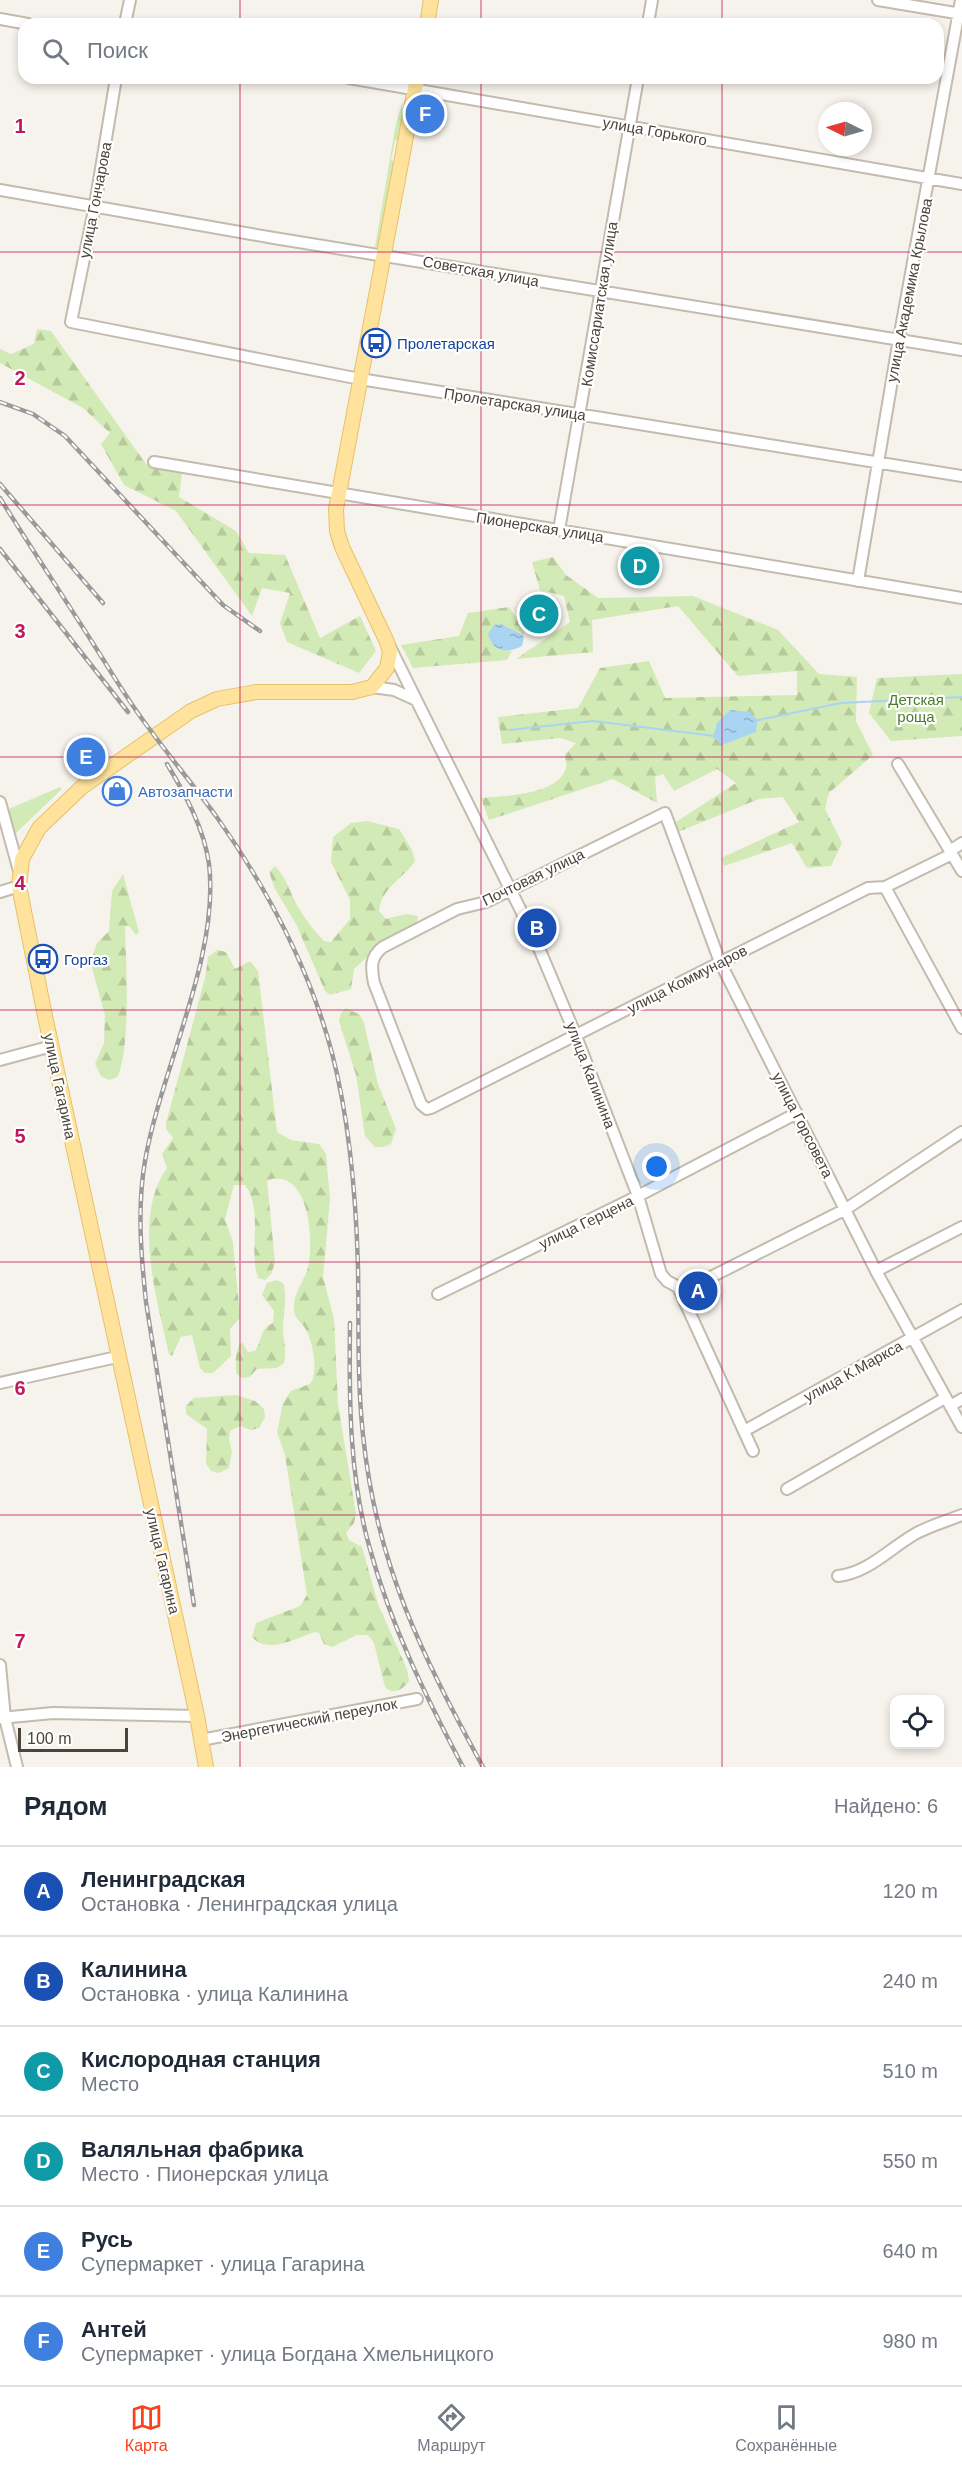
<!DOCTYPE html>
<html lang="ru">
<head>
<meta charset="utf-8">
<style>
	:root { --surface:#fff; --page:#f2f2f3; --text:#1f2937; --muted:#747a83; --line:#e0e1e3; --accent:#fc3f1d }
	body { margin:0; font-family:Helvetica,sans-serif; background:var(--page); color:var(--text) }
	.controls { position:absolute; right:18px; bottom:18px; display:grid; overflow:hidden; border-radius:12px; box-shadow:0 3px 9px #0003 }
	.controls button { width:54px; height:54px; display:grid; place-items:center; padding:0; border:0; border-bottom:2px solid var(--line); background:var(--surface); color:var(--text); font:30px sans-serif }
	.compass { position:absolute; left:818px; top:102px; width:54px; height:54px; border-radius:50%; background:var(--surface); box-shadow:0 3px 9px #0003; rotate:275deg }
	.scale { position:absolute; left:18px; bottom:15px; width:110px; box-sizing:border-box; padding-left:6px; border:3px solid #4b4439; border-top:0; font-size:16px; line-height:21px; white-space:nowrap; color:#4b4439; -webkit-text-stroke:4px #fff; paint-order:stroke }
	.you { position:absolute; left:657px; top:1167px; width:21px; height:21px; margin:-15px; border:4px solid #fff; border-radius:50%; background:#1a73e8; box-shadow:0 0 0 9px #1a73e833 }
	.badge { display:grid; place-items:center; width:39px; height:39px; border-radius:50%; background:var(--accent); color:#fff; font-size:20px; font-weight:700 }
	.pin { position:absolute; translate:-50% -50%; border:3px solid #fff; box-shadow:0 2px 6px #0006 }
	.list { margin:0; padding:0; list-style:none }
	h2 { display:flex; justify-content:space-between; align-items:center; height:78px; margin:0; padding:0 24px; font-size:26px }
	h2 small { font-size:20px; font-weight:400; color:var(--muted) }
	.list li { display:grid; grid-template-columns:39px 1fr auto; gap:18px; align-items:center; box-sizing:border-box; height:90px; padding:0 24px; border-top:2px solid var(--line) }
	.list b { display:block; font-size:22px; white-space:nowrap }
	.list p { margin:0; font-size:20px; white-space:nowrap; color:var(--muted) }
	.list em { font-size:20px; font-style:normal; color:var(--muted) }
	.icon { flex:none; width:33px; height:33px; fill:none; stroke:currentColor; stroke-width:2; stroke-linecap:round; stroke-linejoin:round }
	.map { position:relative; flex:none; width:962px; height:1767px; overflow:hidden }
	.search { position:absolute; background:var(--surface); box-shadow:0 3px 9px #0003; left:18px; right:18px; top:18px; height:66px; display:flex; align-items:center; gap:15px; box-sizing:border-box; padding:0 21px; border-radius:18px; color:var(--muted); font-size:22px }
	.sheet { height:618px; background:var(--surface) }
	nav { display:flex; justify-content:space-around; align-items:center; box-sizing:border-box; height:84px; border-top:2px solid var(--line); background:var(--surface); font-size:16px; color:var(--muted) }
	nav a { display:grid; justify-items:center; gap:3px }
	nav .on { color:var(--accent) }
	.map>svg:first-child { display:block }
	.green { fill:#d2eab5 }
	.forest { fill:url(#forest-firs) }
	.water { fill:url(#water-ripples) }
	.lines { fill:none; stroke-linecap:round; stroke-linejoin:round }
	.stream { stroke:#a9d4f2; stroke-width:2 }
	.minor-casing { stroke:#c2bbae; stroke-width:14 }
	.major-casing { stroke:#e6c16a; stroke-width:16 }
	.minor { stroke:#fff; stroke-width:10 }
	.major { stroke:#ffe39c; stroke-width:14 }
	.rail-casing { stroke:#9a9a9a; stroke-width:4.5 }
	.rail { stroke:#fff; stroke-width:2; stroke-dasharray:7; stroke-linecap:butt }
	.grid { fill:none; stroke:#c2185b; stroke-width:1.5; stroke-opacity:0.55 }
	.labels { text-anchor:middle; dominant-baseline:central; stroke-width:4.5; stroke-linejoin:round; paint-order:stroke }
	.street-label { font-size:15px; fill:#4b4439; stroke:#fff }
	.transit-label { font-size:15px; fill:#164399; stroke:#fff; text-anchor:start }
	.park-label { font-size:15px; fill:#4a7f2a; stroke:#fff }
	.shop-label { font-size:15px; fill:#366cbe; stroke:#fff; text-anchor:start }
	.grid-label { font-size:20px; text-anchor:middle; font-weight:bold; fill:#c2185b; stroke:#fff; stroke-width:4.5; stroke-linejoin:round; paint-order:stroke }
</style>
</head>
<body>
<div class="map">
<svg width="962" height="1767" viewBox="0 0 962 1767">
	<defs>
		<pattern id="forest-firs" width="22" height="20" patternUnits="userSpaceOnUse" patternTransform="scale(1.5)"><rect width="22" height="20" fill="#d2eab5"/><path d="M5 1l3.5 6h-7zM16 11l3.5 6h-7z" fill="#b6ca9c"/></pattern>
		<pattern id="water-ripples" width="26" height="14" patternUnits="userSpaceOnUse" patternTransform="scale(1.5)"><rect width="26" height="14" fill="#a9d4f2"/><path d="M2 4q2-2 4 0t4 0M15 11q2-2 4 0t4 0" fill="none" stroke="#8caec5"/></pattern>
	</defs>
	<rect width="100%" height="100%" fill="#f6f3ec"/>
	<path class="green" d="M403,102L399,139L395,141L391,160L394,162L379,247H375L396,123Z
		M60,787L62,789L15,834L10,829L7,813L11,808Z"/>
	<path class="forest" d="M37,329L51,331L146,464L182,473L179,497L236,531L249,553L285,555L320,638L360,616L376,651L359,673L287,642L280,623L290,593L262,588L252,616L176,511L124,485L101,444L110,433L83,408L0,363V349L11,354L34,344Z
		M553,557L566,575L598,598L693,596L778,630L819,674L857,677L856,721L873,755L829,793L825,809L842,843L831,866L807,868L792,843L724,866L721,858L799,822L783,797L759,799L678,832L676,822L736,783L717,769L674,791L663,774L655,777L657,803L613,779L489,820L481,798C503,796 559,795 566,768C567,764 565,758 565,754L576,743L560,738L502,744L498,717L578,708L600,668L649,661L665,698L797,695V671L738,676L678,606L592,620L593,652L516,659L570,622L564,596L540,590L532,562Z
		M509,607L524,629V637L520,632L508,629L497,649L512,651L507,660L413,668L401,645L459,636L468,613Z
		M962,674V736L891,741L869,713L877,678Z
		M367,821L399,829L412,850L415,861C404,878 381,888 379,911L386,919L406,914L418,916L416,928L375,950L354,969L351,989L330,995L325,991L296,924L275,889L269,872L275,866C287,878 290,893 298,907C305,919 314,931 324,941L331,942L350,919V900L331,862L333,837L351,823Z
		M123,874L139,932L136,935L129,926H125C126,958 131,1053 117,1077L109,1080L101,1076L95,1064L104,1043L105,1015L92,968L93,955L97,943L109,931L112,891Z
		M217,950L226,952L235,969L250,961L258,971L277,1132L291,1140L319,1144L326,1154L330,1199L323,1277L334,1319L338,1404L356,1514L354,1523L346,1533L349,1540L362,1547L378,1604L407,1669L409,1681C403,1689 394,1696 385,1687L374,1643L368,1635H357L332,1647L324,1644L319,1633L315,1632C296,1638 267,1655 252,1637L256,1623L300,1606L307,1595L285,1455L277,1432L283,1403L291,1391L310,1384C319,1373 313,1342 306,1330C303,1323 295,1320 294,1311C292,1292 306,1281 309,1263C313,1236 309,1167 267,1180L275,1263L271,1274L265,1280L258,1278C248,1249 264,1211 245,1185H234L225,1219L233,1242L240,1318L230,1329L231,1356L213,1373H205L200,1368L192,1335L181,1337L172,1356L169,1354C157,1301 132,1216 167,1168L162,1154L173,1138L166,1129V1123L205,978L208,957Z
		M346,1008L360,1015L364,1023L378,1084L396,1129L391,1144L383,1147H375L365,1136L356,1075L339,1021L341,1013Z
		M277,1280L283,1283C288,1299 283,1312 283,1328C283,1340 287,1350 284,1363L277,1368L257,1369L249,1377L242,1378L236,1373C236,1362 234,1351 242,1342L248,1352L255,1351C263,1339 259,1329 273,1323L274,1311L262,1295L267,1283Z
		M236,1395L255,1401L264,1409L265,1417L259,1428L251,1430L240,1426L230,1431L229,1439L232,1451L229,1468L219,1473L211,1471L206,1464L207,1429L186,1414V1406L194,1398Z"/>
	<path class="water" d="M502,624C509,630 518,630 524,637L522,646C507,654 493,652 488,634L494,625Z
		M730,710L750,712L757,720L756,732L722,745L713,737L717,723Z"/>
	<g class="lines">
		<path class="stream" d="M754,721L841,703L962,697
			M509,730L593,721L715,736"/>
		<g class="minor-casing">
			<path id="minor" d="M878,0L962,14
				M0,19L28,24
				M125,24L130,0
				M648,24L652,0
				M116,78L95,205L71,322L360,379L962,476
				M349,78L962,184
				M0,190L274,238L962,350
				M154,462L962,598
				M559,530L638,78
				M858,581L899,339L961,0
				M390,647L536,941L576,1036L638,1196L661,1274L667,1281L678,1287L697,1284L846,1209L962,1132
				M372,687L394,690L416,700
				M898,764L962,871
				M0,802L19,871
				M950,851L962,843
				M952,854L885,887L868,888L431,1108L427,1109L421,1104L374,983C371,967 370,957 383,947L457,909L486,902L665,813L720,962L876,1271L962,1427
				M885,887L962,1028
				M0,892L19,886
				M0,1060L52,1046
				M876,1271L962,1227
				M678,1287L753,1451
				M438,1294L638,1196L797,1113
				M0,1383L117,1357
				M950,1406L962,1399
				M744,1431L962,1310
				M787,1489L945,1398
				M838,1576C868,1573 889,1549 915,1534C929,1526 947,1521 962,1515
				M0,1665L5,1718L17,1767
				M0,1718L53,1713L197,1716
				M201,1740L417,1699"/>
		</g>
		<g class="major-casing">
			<path id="major" d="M427,24L431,0
				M206,1767L197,1716L45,1016L19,886L22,859L39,828L82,787L191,711L217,699L256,692H352L372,687L387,668L390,652L387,642L342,547L337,531L336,509L417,78"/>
		</g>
		<use href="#minor" class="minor"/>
		<use href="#major" class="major"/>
		<g class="rail-casing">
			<path id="rail" d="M0,402L33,414L65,436L223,605L260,631
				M0,484L103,603
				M0,498C31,548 63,596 94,645C112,673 128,701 148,727C170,757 194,786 216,816C267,888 309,967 332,1053C350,1123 356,1195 358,1267C359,1323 357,1379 363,1435C376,1564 422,1655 483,1767
				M0,549L128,712
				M167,764C185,794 204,828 209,864C220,956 161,1069 145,1161C137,1208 141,1255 146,1302L194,1605
				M350,1323C349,1397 349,1477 370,1549C391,1626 426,1697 463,1767"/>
		</g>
		<use href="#rail" class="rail"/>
	</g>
	<path class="grid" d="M240,0V24M481,0V24M722,0V24M240,78V1767M481,78V1767M722,78V1767M0,252H962M0,505H962M0,757H962M0,1010H962M0,1262H962M0,1515H962"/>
	<defs>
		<g id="bus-ring" transform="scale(1.5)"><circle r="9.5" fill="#fff" stroke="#1a4fb4" stroke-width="1.5"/><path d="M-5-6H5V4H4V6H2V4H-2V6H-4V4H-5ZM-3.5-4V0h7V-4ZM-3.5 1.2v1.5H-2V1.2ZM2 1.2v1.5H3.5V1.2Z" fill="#1a4fb4"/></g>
		<g id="shop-ring" transform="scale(1.5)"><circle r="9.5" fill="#fff" stroke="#3f7fe0" stroke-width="1.5"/><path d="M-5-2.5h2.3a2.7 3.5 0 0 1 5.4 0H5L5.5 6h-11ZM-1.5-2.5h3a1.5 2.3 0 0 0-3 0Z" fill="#3f7fe0"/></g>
	</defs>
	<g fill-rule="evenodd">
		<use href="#bus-ring" x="376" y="343"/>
		<use href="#shop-ring" x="117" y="791"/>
		<use href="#bus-ring" x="43" y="959"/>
	</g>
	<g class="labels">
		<g class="street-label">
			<text transform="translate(655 131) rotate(10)">улица Горького</text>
			<text transform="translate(95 200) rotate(-79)">улица Гончарова</text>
			<text transform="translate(481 271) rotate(10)">Советская улица</text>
			<text transform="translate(909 290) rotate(-79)">улица Академика Крылова</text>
			<text transform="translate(599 304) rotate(-81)">Комиссариатская улица</text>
			<text transform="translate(515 404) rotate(9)">Пролетарская улица</text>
			<text transform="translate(540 527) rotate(9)">Пионерская улица</text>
			<text transform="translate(533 877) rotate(-26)">Почтовая улица</text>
			<text transform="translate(687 979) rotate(-27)">улица Коммунаров</text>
			<text transform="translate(591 1075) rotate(69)">улица Калинина</text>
			<text transform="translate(60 1086) rotate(78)">улица Гагарина</text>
			<text transform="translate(803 1125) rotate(63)">улица Горсовета</text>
			<text transform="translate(586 1222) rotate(-26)">улица Герцена</text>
			<text transform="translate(853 1371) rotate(-29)">улица К.Маркса</text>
			<text transform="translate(163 1561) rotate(77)">улица Гагарина</text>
			<text transform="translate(309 1720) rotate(-11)">Энергетический переулок</text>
		</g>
		<g class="transit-label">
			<text x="397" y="343">Пролетарская</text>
			<text x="64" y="959">Горгаз</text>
		</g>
		<g class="park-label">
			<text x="916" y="699">Детская<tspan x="916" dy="17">роща</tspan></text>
		</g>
		<g class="shop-label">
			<text x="138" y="791">Автозапчасти</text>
		</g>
	</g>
	<g class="grid-label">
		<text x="20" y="133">1</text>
		<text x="20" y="385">2</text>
		<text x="20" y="638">3</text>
		<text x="20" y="890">4</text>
		<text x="20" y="1143">5</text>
		<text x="20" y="1395">6</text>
		<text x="20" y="1648">7</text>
	</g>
</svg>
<div class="controls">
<button><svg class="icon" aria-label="locate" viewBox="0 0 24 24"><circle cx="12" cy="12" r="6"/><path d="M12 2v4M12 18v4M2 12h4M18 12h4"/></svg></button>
</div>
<svg class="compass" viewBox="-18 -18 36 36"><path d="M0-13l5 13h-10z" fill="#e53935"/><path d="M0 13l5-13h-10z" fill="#747a83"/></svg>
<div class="scale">100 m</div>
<div class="you"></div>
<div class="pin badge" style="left:698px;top:1291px;background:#1a4fb4">A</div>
<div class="pin badge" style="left:537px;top:928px;background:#1a4fb4">B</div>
<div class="pin badge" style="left:539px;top:614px;background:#0f9aa8">C</div>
<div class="pin badge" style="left:640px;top:566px;background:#0f9aa8">D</div>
<div class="pin badge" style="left:86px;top:757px;background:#3f7fe0">E</div>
<div class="pin badge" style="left:425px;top:114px;background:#3f7fe0">F</div>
<div class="search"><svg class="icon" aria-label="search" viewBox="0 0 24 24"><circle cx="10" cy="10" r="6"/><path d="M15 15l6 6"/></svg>Поиск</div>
</div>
<section class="sheet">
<h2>Рядом<small>Найдено: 6</small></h2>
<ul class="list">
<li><span class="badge" style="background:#1a4fb4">A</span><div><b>Ленинградская</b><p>Остановка · Ленинградская улица</p></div><em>120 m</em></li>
<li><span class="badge" style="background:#1a4fb4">B</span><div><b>Калинина</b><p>Остановка · улица Калинина</p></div><em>240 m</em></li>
<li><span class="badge" style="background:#0f9aa8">C</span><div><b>Кислородная станция</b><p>Место</p></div><em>510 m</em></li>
<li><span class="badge" style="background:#0f9aa8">D</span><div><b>Валяльная фабрика</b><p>Место · Пионерская улица</p></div><em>550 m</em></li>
<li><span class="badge" style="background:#3f7fe0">E</span><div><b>Русь</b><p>Супермаркет · улица Гагарина</p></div><em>640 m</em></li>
<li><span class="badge" style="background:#3f7fe0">F</span><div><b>Антей</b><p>Супермаркет · улица Богдана Хмельницкого</p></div><em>980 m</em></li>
</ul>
</section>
<nav>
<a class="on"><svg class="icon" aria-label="map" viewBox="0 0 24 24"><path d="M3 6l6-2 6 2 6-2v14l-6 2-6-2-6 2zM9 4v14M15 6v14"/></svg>Карта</a>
<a><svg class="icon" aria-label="directions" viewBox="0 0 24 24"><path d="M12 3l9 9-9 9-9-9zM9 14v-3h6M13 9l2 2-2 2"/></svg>Маршрут</a>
<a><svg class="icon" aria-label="saved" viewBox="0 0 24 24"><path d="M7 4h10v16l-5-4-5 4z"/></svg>Сохранённые</a>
</nav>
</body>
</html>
